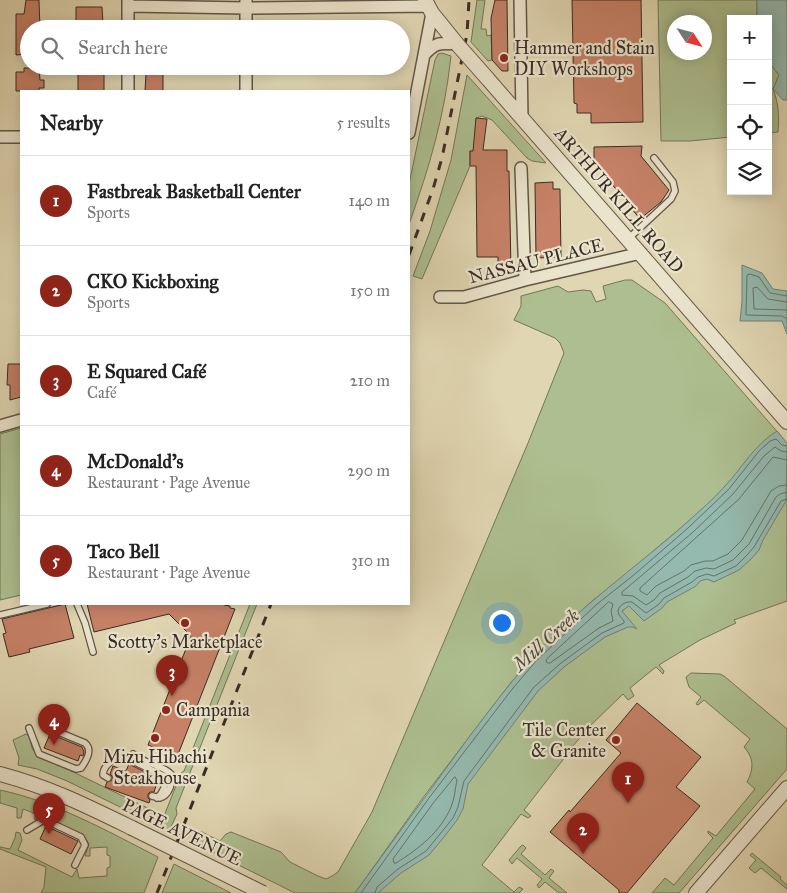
<!DOCTYPE html>
<html lang="en">
<head>
<meta charset="utf-8">
<style>
	:root { --surface:#fff; --page:#f2f2f2; --text:#222; --muted:#767676; --line:#e0e0e0; --accent:#8f2418 }
	body { margin:0; font-family:"IM FELL Great Primer",serif; background:var(--page); color:var(--text) }
	.controls { position:absolute; right:15px; top:15px; display:grid; overflow:hidden; border-radius:0px; box-shadow:0 2px 12px #0003 }
	.controls button { width:45px; height:45px; display:grid; place-items:center; padding:0; border:0; border-bottom:1px solid var(--line); background:var(--surface); color:var(--text); font:25px sans-serif }
	.compass { position:absolute; left:667px; top:15px; width:45px; height:45px; border-radius:50%; background:var(--surface); box-shadow:0 2px 12px #0003; rotate:126deg }
	.you { position:absolute; left:501px; top:622px; width:18px; height:18px; margin:-12px; border:4px solid #fff; border-radius:50%; background:#1a73e8; box-shadow:0 0 0 8px #1a73e833 }
	.badge { display:grid; place-items:center; width:32px; height:32px; border-radius:50%; background:var(--accent); color:#fff; font-size:16px; font-weight:700 }
	.pin { position:absolute; translate:-50% -41px; filter:drop-shadow(0 1px 2px #0008) }
	.pin::after { content:''; position:absolute; top:26px; width:18px; height:15px; background:inherit; clip-path:polygon(0 0,100% 0,50% 100%) }
	.list { margin:0; padding:0; list-style:none }
	h2 { display:flex; justify-content:space-between; align-items:center; height:65px; margin:0; padding:0 20px; font-size:21px }
	h2 small { font-size:16px; font-weight:400; color:var(--muted) }
	.list li { display:grid; grid-template-columns:32px 1fr auto; gap:15px; align-items:center; box-sizing:border-box; height:90px; padding:0 20px; border-top:1px solid var(--line) }
	.list b { display:block; font-size:19px; white-space:nowrap }
	.list p { margin:0; font-size:16px; white-space:nowrap; color:var(--muted) }
	.list em { font-size:16px; font-style:normal; color:var(--muted) }
	.icon { flex:none; width:28px; height:28px; fill:none; stroke:currentColor; stroke-width:2; stroke-linecap:round; stroke-linejoin:round }
	.map { position:relative; flex:none; width:787px; height:893px; overflow:hidden }
	.search { position:absolute; background:var(--surface); box-shadow:0 2px 12px #0003; left:20px; top:20px; width:390px; height:55px; display:flex; align-items:center; gap:12px; box-sizing:border-box; padding:0 18px; border-radius:28px; color:var(--muted); font-size:19px }
	.panel { position:absolute; background:var(--surface); box-shadow:0 2px 12px #0003; left:20px; top:90px; width:390px; height:515px; border-radius:0px }
	.map>svg:first-child { display:block }
	.green { fill:#adbf90; stroke:#72765c; fill-rule:evenodd }
	.water { fill:#94b9ae; stroke:#6f8178 }
	.lines { fill:none; stroke-linecap:round; stroke-linejoin:round }
	.shore { stroke:#66726a; stroke-width:1 }
	.building { fill:#c68167; stroke:#382c27 }
	.service-casing { stroke:#62564a; stroke-width:8 }
	.minor-casing { stroke:#62564a; stroke-width:14 }
	.tertiary-casing { stroke:#62564a; stroke-width:16 }
	.service { stroke:#ebe4cd; stroke-width:5.5 }
	.minor { stroke:#ebe4cd; stroke-width:11 }
	.tertiary { stroke:#ebe4cd; stroke-width:14 }
	.rail { stroke:#382c27; stroke-width:3; stroke-dasharray:9 9; stroke-linecap:butt }
	.tertiary-bridge-casing { stroke:#62564a; stroke-width:16; stroke-linecap:butt }
	.tertiary-bridge { stroke:#ebe4cd; stroke-width:14 }
	.poi-dot { fill:#8f2418; stroke:#ebe4cd; stroke-width:2 }
	.labels { text-anchor:middle; dominant-baseline:central; stroke-width:4.5; stroke-linejoin:round; paint-order:stroke }
	.poi-label { font-size:18px; fill:#382c27; stroke:#ebe4cd; text-anchor:start }
	.street-label { font-size:18px; fill:#382c27; stroke:#ebe4cd }
	.water-label { font-size:19px; font-style:italic; fill:#4a4842; stroke:#ebe4cd }
</style>
</head>
<body>
<div class="map">
<svg width="787" height="893" viewBox="0 0 787 893">
	<rect width="100%" height="100%" fill="#e0d6b2"/>
	<filter id="stains"><feTurbulence type="fractalNoise" baseFrequency=".004" numOctaves="4"/><feColorMatrix values="0 0 0 0 .2 0 0 0 0 .09 0 0 0 0 .02 0 0 0 .5 -.17"/></filter>
	<radialGradient id="worn" r=".72"><stop offset=".6" stop-color="#630" stop-opacity="0"/><stop offset="1" stop-color="#630" stop-opacity=".3"/></radialGradient>
	<path class="green" d="M477,0H485L481,29H486L487,36L491,35L492,60L488,61L471,42Z
		M658,0H757V19H731V137L690,141H661ZM674,22H704V52H674Z
		M442,53L451,56C445,114 429,169 409,224V184L435,60L438,54Z
		M768,61L779,75L773,89C779,104 779,116 778,132L768,133Z
		M467,75L546,163L532,161L527,158L492,120L482,116L476,118L474,151H470V166L422,279L413,276L430,231L451,160Z
		M625,280H632L665,303L781,436L737,482L659,546L631,571L592,601L533,657L509,685L425,795L355,893H295L190,841L195,832H202L220,841L226,834L231,832L281,852L290,862L318,876L326,879L332,876L338,872L372,812L528,443L564,353L560,343L555,338L514,320L521,306V296L558,286L568,292L583,290L591,291L596,302L606,299L603,286Z
		M21,428V595L0,600V434Z
		M787,480V601L734,620L736,623L700,640L659,665L664,671L663,674L656,667L630,688L634,696L628,700L623,694L591,725L572,747L579,752L577,756L569,752L524,810L531,816L528,818L521,814L482,865L514,892L519,887L523,889L519,893H373L525,698L622,611Z
		M250,604H257L176,808L177,814L169,831L67,781L37,769L18,765L19,758L13,740L26,734L30,737L32,748L38,757L65,768L164,816L181,773L184,771Z
		M691,673L720,674L724,676L787,729V769L679,893H652L665,878L674,885L713,838L708,833V831L716,836L755,789L747,782C754,769 754,758 744,747L750,739L704,700L698,705L696,704L701,697L689,687L686,677Z
		M0,790C56,802 107,831 158,857L144,893H41L44,887L46,867L0,849V847L10,849L15,838L16,832L20,833L22,840L18,850L72,877L77,869L79,878L107,876V868L110,867V856L107,855V847L90,848V856H85L89,844L84,836L47,818V814L42,812L40,818L37,820L34,819L36,814L23,809L21,818H17V808L0,803Z
		M521,846L523,845L526,848L521,854L545,875L551,869L554,871L549,878L567,893H559L545,882L539,888L537,885L542,879L517,858L512,864L509,860Z
		M752,853L781,877L780,879L787,885V889L761,868L755,873L749,868L756,860L750,855Z
		M174,864L231,893H162Z"/>
	<path class="water" d="M757,0H787V100H783L773,89L779,75L768,61V19H757Z
		M742,265L762,273L773,289L787,291V334L782,321H740L742,301Z
		M777,431L787,443L786,501L763,540L759,550L751,559L739,570L714,582L707,579L700,581L696,586L667,602L662,608L644,621L629,606L622,611L637,629L633,627H628L605,637L564,667L538,691L468,784L463,809L457,820L444,837L429,855L401,873L378,893H355C393,841 431,789 469,737C490,710 510,682 533,657C578,608 634,569 684,525C698,512 713,500 725,486C743,467 754,445 777,431Z"/>
	<g class="lines">
		<path class="shore" d="M787,296L770,293L759,277L750,274L747,275L746,315L782,316L787,319
			M787,302L768,299L757,287L753,288L754,309L787,310
			M787,452L781,451L775,447L764,456L733,494L692,533L622,592V595L633,596L646,605L654,600L660,593L688,577L695,571L706,568L714,569L733,560L749,544L776,497L780,494L787,492
			M787,460L773,457L739,499L640,588V591L647,595L656,586L684,571L691,565L705,561H713L728,554L742,540L771,491L779,486L787,485
			M609,602L613,604L611,611L613,621L599,628L550,663H547L546,660Z
			M455,777L457,780C455,788 455,798 451,807C441,831 419,849 396,863H394L393,859L434,802Z
			M361,893L429,798L513,688L537,660L596,605L635,574L688,528L729,489L759,451L770,441L776,439L782,445L787,446
			M375,893L377,887L398,869L426,851L440,834L453,818L458,807L464,781L534,687L561,663L602,633L624,623V621L619,615L618,611C619,605 626,601 632,602L646,613L658,605L664,598L692,582L698,577L707,574L714,576L736,566L747,555L754,547L781,501L787,499"/>
	</g>
	<path class="building" d="M26,0H39L40,29H29V54L16,55V14H24Z
		M495,0H507L508,71H502L492,60L491,18Z
		M572,0H641L643,122L591,123V113H577V104L574,103Z
		M76,7H102L103,25L90,26L87,28L76,27Z
		M24,68H39L40,80H44V88H39V91H16V72H24Z
		M78,70L104,71V91H78Z
		M163,73V91H145L146,74Z
		M476,118L487,119L483,150H507V171H509L511,269L498,272V257H477L476,166H470V151H473Z
		M642,146L641,156L669,190L661,202L640,219L594,162V147Z
		M553,182V189H560L561,257L536,258L535,183Z
		M8,364H21V397L10,400V385H7Z
		M65,604L74,638L29,649L30,652L9,657L3,634L6,633L2,619Z
		M87,604H224V605L230,606V608L235,609L177,757L148,745L191,636L169,614L94,632Z
		M637,703L701,757L676,787L700,806L627,893H619V890L550,832L569,810L570,812L621,753L606,740Z
		M50,734L82,747L84,752L83,756L80,755L78,761L44,748Z
		M129,764L149,774L147,779L157,783L154,792H150L148,794V798L150,800L149,803L105,787L107,782L112,780V776L110,774L113,766L126,771Z
		M46,826L78,841L71,854L40,839Z"/>
	<g class="lines">
		<g class="service-casing">
			<path id="service" d="M628,239L671,199L675,191L673,182L654,158
				M77,604L85,623L93,652
				M0,615L47,604
				M29,728L39,754L76,769L81,768C87,760 93,750 85,743L56,731L50,723
				M133,754C144,764 161,764 171,774C173,784 169,795 160,798L152,796
				M134,756L137,763L164,776C167,784 163,793 157,798
				M108,778L103,775C103,768 108,764 113,760
				M27,830L42,821L45,820L81,837L85,845L75,865"/>
		</g>
		<g class="minor-casing">
			<path id="minor" d="M520,0L522,117
				M128,1V29
				M128,6L246,8L428,6
				M246,29V0
				M424,55C435,42 440,43 457,44
				M128,66V91
				M246,91V66
				M409,133L432,13
				M0,137H21
				M521,168L525,280
				M440,297H464L525,280L641,253
				M0,426L21,420"/>
		</g>
		<g class="tertiary-casing">
			<path id="tertiary" d="M425,0L432,13L457,44
				M487,78L787,422
				M0,774C49,787 87,806 132,828
				M696,893L787,788"/>
		</g>
		<use href="#service" class="service"/>
		<use href="#minor" class="minor"/>
		<use href="#tertiary" class="tertiary"/>
		<path class="rail" d="M409,255L433,189L442,158L467,34L469,0
			M157,893L271,604"/>
		<g class="tertiary-bridge-casing">
			<path id="tertiary-bridge" d="M457,44L487,78
				M132,828L263,893"/>
		</g>
		<use href="#tertiary-bridge" class="tertiary-bridge"/>
	</g>
	<g class="poi-dot">
		<circle cx="504" cy="58" r="5"/>
		<circle cx="185" cy="623" r="5"/>
		<circle cx="166" cy="710" r="5"/>
		<circle cx="155" cy="738" r="5"/>
		<circle cx="616" cy="740" r="5"/>
	</g>
	<g class="labels">
		<g class="poi-label">
			<text x="514" y="48">Hammer and Stain<tspan x="514" dy="21">DIY Workshops</tspan></text>
			<text x="185" y="642" text-anchor="middle">Scotty's Marketplace</text>
			<text x="176" y="710">Campania</text>
			<text x="606" y="730" text-anchor="end">Tile Center<tspan x="606" dy="21">&amp; Granite</tspan></text>
			<text x="155" y="757" text-anchor="middle">Mizu Hibachi<tspan x="155" dy="21">Steakhouse</tspan></text>
		</g>
		<g class="street-label">
			<text transform="translate(619 200) rotate(49)">ARTHUR KILL ROAD</text>
			<text transform="translate(536 261) rotate(-14)">NASSAU PLACE</text>
			<text transform="translate(182 832) rotate(26)">PAGE AVENUE</text>
		</g>
		<g class="water-label">
			<text transform="translate(546 640) rotate(-42)">Mill Creek</text>
		</g>
	</g>
	<rect width="100%" height="100%" filter="url(#stains)"/>
	<rect width="100%" height="100%" fill="url(#worn)"/>
</svg>
<div class="controls">
<button>+</button>
<button>−</button>
<button><svg class="icon" aria-label="locate" viewBox="0 0 24 24"><circle cx="12" cy="12" r="6"/><path d="M12 2v4M12 18v4M2 12h4M18 12h4"/></svg></button>
<button><svg class="icon" aria-label="layers" viewBox="0 0 24 24"><path d="M12 4l9 5-9 5-9-5zM3 14l9 5 9-5"/></svg></button>
</div>
<svg class="compass" viewBox="-18 -18 36 36"><path d="M0-13l5 13h-10z" fill="#e53935"/><path d="M0 13l5-13h-10z" fill="#767676"/></svg>
<div class="you"></div>
<div class="pin badge" style="left:628px;top:803px">1</div>
<div class="pin badge" style="left:583px;top:854px">2</div>
<div class="pin badge" style="left:172px;top:696px">3</div>
<div class="pin badge" style="left:54px;top:745px">4</div>
<div class="pin badge" style="left:49px;top:834px">5</div>
<div class="search"><svg class="icon" aria-label="search" viewBox="0 0 24 24"><circle cx="10" cy="10" r="6"/><path d="M15 15l6 6"/></svg>Search here</div>
<section class="panel">
<h2>Nearby<small>5 results</small></h2>
<ul class="list">
<li><span class="badge">1</span><div><b>Fastbreak Basketball Center</b><p>Sports</p></div><em>140 m</em></li>
<li><span class="badge">2</span><div><b>CKO Kickboxing</b><p>Sports</p></div><em>150 m</em></li>
<li><span class="badge">3</span><div><b>E Squared Café</b><p>Café</p></div><em>210 m</em></li>
<li><span class="badge">4</span><div><b>McDonald's</b><p>Restaurant · Page Avenue</p></div><em>290 m</em></li>
<li><span class="badge">5</span><div><b>Taco Bell</b><p>Restaurant · Page Avenue</p></div><em>310 m</em></li>
</ul>
</section>
</div>
</body>
</html>
